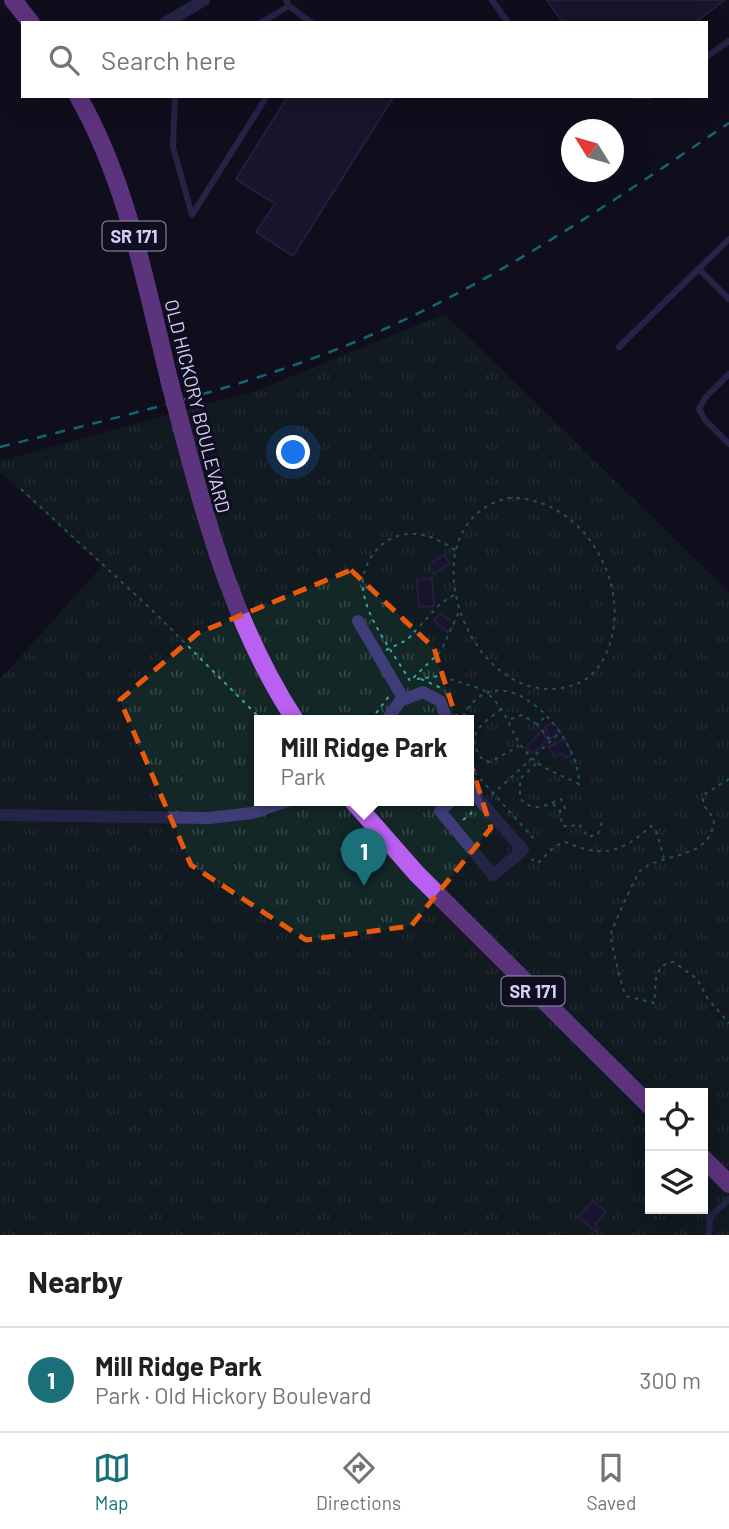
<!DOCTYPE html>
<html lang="en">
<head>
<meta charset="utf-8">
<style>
	:root { --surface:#fff; --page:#f6f6f6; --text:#202124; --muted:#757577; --line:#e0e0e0; --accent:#1b6f79 }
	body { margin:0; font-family:Barlow,sans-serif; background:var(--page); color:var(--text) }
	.controls { position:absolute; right:21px; bottom:21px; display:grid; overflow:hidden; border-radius:0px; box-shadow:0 7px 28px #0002 }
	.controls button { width:63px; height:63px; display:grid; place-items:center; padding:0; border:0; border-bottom:2px solid var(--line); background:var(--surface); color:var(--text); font:35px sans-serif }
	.compass { position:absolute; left:561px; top:119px; width:63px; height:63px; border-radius:50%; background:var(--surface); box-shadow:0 7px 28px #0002; rotate:307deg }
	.you { position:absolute; left:294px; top:453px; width:24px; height:24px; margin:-18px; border:5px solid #fff; border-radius:50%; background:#1a73e8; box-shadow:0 0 0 10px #1a73e833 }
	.badge { display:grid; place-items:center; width:46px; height:46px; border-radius:50%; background:var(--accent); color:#fff; font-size:23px; font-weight:700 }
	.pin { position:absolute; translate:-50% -58px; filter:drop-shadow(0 2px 4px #0008) }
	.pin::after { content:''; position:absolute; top:37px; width:24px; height:21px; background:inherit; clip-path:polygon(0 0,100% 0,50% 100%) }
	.popup { position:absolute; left:254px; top:715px; width:220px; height:91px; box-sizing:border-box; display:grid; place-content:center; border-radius:0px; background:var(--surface); filter:drop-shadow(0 2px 5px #0005); font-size:23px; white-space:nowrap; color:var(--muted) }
	.popup b { font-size:26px; color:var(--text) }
	.popup::after { content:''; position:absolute; left:50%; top:100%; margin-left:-14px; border:14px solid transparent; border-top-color:var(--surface) }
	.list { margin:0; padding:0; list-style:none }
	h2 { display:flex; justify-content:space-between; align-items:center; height:91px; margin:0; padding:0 28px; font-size:30px }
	h2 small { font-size:23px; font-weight:400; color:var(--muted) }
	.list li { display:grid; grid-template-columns:46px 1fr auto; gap:21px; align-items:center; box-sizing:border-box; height:105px; padding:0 28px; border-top:2px solid var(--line) }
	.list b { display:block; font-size:26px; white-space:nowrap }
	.list p { margin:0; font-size:23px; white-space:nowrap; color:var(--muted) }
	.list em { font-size:23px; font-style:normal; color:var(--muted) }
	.icon { flex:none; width:38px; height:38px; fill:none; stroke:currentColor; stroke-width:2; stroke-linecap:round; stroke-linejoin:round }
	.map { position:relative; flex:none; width:729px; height:1235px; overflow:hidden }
	.search { position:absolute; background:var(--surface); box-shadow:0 7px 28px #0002; left:21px; right:21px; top:21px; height:77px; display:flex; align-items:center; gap:18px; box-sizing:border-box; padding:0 24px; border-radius:0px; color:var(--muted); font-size:26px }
	.sheet { height:196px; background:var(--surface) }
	nav { display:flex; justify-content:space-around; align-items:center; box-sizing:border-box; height:98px; border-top:2px solid var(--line); background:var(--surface); font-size:19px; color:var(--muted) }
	nav a { display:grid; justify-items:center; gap:4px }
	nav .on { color:var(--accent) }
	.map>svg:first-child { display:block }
	.grass { fill:url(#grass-tufts); fill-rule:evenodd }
	.building { fill:#221c3d; stroke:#3a3067; stroke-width:2 }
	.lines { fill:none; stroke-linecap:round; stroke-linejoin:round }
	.path { stroke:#38a59e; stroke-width:2; stroke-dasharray:3.5 5; stroke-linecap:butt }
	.lane { stroke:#3f3d78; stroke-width:6 }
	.street { stroke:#3f3d78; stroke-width:12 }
	.primary { stroke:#b960f1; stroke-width:18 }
	.rail { stroke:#14cfe1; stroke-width:2.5; stroke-dasharray:10 9; stroke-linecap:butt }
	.primary-bridge { stroke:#b960f1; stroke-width:18 }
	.marked { fill:none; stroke:#e8590c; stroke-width:5; stroke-dasharray:14 9; stroke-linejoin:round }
	.labels { text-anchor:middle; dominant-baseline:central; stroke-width:6; stroke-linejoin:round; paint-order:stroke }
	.shield { fill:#100e1e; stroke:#9895b9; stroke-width:2 }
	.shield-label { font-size:18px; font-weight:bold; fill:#d3cffb }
	.street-label { font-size:19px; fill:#d3cffb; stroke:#100e1e }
</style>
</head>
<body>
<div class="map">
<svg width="729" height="1235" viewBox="0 0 729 1235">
	<defs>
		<pattern id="grass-tufts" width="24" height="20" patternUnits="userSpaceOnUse" patternTransform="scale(1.75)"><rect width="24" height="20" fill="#122726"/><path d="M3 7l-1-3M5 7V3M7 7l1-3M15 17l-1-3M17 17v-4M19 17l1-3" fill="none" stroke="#344546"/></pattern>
	</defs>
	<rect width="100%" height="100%" fill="#100e1e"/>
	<path class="grass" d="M445,314L729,592V1235H0V679L102,566L0,472V461L258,390ZM259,720H469V800H259ZM650,1093H703V1209H650Z"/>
	<path class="building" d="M547,0H725L694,23H563Z
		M288,96H394L293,256L256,232L275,204L236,179Z
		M444,555L450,563L434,574L429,565Z
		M432,578L434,606L419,607L417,580Z
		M441,613L454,625L447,632L434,620Z
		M552,722L561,732L550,739L545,727Z
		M542,730L547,740L534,753L525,749Z
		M564,739L572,754L565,758L561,753L554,757L549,747Z
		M593,1201L606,1212L595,1225L598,1228L595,1231L578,1217Z"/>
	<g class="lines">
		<path class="path" d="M21,489L152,610L262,720
			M508,498C588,495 641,598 601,663C592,678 579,685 562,688C464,704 404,523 508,498Z
			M455,550C443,542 430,535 415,534C383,531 357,564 364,595C370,624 395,655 410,681L441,651L459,612
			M386,650L407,640L441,603L454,595
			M417,679L440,676L482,689C510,710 508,732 527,753C542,770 560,774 579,784C581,736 498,643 461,720
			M421,679L441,688
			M501,709C488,720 467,731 477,751C480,758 483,760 490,762L519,746
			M544,718L537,724L550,740
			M511,719L522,715L537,724
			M371,720L389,696
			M536,764L520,779V798C533,814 546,805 561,799L565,808L560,811
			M469,766L534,839
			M729,779L703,795V804L714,819C712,861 663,851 640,871C636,875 612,928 611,934C610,941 623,992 626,996L654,1003C657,987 651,964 674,962L697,979L708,999L729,1023
			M492,795L557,735
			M553,804L560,811L562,825L568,827L579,824L588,837L598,834L602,822
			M463,820L475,810
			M531,859L538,863L555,846L566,842C603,859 622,852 651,826L657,833L664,858"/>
		<path class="lane" d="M492,0L508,23
			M289,6L312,23
			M260,23L289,6L286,0
			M706,57L729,41
			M175,96L173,147L192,215
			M634,96H649
			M192,215L267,96
			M699,269L729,299
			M619,347L729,239
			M729,374L705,398L699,409L705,420L729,444
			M709,1235L710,1217L729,1199"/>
		<path class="street" d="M165,23L204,0
			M358,621L403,698
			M387,720L400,701L423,692L440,701L447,720
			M452,800L440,811L493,875L523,850L469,788
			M0,815L209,818L252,813L290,800"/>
		<path class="primary" d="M13,0L31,23
			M78,96C128,184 146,286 170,383
			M182,429C208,530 237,631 295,720
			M352,800L417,874L650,1106
			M703,1158L729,1184"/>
		<path class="rail" d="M0,447C118,417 237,390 350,344C486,288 608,205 729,123"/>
		<path class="primary-bridge" d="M170,383L182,429"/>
	</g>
	<path d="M0 0H729V1235H0ZM351,570L434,648L491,828L411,926L306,940L191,865L120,700L198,633Z" fill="#100e1e" fill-opacity=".55" fill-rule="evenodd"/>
	<path class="marked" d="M351,570L434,648L491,828L411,926L306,940L191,865L120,700L198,633Z"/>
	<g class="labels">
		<g class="shield">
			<rect x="102.5" y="221.5" width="63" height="29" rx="5"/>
			<rect x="501.5" y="976.5" width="63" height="29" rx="5"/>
		</g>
		<g class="shield-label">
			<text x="134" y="236">SR 171</text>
			<text x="533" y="991">SR 171</text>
		</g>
		<g class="street-label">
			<text transform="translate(198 406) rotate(76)">OLD HICKORY BOULEVARD</text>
		</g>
	</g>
</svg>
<div class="controls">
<button><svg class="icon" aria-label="locate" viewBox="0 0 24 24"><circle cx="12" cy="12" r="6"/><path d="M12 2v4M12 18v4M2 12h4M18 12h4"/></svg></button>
<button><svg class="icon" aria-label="layers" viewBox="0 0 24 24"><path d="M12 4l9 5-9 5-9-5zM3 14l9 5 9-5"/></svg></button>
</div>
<svg class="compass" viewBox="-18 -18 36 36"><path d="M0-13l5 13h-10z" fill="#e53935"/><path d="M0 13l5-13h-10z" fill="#757577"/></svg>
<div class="you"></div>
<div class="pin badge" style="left:364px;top:886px">1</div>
<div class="popup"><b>Mill Ridge Park</b>Park</div>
<div class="search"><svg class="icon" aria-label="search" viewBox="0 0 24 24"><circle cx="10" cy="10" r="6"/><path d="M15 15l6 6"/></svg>Search here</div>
</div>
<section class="sheet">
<h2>Nearby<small></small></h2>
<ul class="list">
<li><span class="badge">1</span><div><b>Mill Ridge Park</b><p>Park · Old Hickory Boulevard</p></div><em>300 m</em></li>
</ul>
</section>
<nav>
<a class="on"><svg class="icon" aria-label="map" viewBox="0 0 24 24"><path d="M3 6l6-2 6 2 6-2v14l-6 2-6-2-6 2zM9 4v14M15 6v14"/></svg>Map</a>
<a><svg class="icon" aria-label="directions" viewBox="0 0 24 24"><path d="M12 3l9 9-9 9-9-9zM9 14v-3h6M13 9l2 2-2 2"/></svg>Directions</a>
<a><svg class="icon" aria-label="saved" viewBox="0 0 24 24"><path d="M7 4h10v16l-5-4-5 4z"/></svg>Saved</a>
</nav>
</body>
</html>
